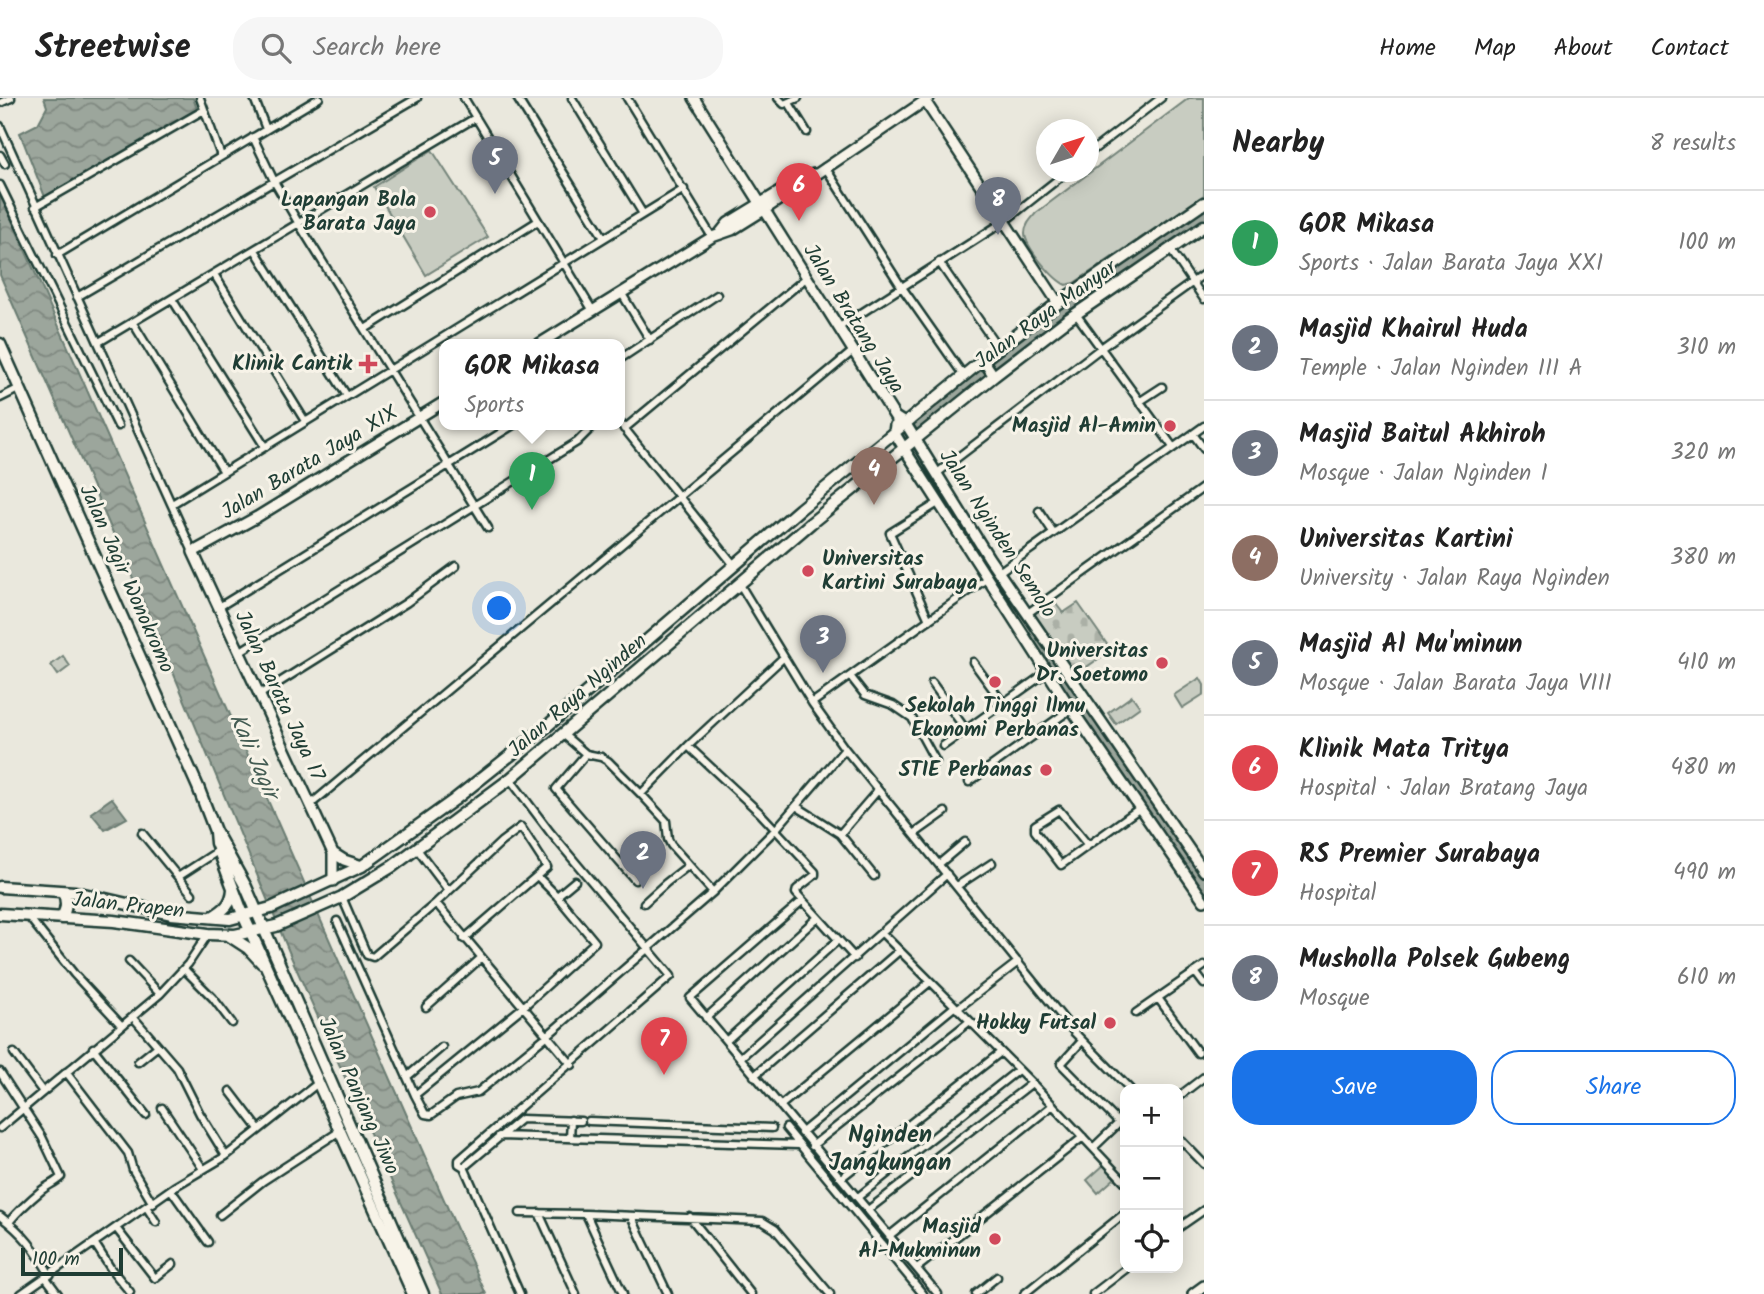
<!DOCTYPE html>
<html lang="en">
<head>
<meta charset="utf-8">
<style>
	:root { --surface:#fff; --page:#f6f6f6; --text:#222; --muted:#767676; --line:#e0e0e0; --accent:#1a73e8 }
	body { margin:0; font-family:Kalam,sans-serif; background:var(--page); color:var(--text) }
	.controls { position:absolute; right:21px; bottom:21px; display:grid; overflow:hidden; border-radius:14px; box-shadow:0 4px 18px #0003 }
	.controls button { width:63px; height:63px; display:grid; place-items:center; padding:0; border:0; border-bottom:2px solid var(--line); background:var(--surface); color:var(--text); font:35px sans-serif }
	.compass { position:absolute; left:1036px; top:21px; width:63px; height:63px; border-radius:50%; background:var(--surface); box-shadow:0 4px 18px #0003; rotate:51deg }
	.scale { position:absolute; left:21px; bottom:18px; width:102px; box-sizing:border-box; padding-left:7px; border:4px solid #1f3d34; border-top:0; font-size:19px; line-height:24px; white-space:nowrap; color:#1f3d34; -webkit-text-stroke:5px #f7f3e8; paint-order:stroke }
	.you { position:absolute; left:500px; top:511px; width:24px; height:24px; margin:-18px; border:5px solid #fff; border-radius:50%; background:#1a73e8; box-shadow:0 0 0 10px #1a73e833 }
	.badge { display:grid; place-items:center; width:46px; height:46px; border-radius:50%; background:var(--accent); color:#fff; font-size:23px; font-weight:700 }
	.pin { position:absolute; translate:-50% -58px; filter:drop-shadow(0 2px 4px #0008) }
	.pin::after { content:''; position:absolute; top:37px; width:24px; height:21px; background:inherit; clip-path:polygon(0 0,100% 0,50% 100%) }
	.popup { position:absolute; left:439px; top:241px; width:186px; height:91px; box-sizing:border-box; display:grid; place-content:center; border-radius:14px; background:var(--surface); filter:drop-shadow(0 2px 5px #0005); font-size:23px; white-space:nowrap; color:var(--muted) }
	.popup b { font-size:26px; color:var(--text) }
	.popup::after { content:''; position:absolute; left:50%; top:100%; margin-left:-14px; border:14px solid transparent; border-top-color:var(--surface) }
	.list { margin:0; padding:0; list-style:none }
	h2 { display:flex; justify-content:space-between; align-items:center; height:91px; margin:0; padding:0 28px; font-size:30px }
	h2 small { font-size:23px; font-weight:400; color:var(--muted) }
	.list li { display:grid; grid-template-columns:46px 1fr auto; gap:21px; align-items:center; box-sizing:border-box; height:105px; padding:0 28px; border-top:2px solid var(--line) }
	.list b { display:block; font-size:26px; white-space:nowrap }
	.list p { margin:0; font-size:23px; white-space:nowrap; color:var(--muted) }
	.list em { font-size:23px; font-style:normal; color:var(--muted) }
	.actions { display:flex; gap:14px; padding:21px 28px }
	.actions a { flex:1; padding:16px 0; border:2px solid var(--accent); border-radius:28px; text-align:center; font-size:24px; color:var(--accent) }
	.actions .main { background:var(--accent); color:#fff }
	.icon { flex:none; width:38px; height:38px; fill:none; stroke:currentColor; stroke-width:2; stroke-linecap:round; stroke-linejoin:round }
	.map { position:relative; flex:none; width:1204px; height:1196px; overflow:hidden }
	header { display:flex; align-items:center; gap:42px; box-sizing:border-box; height:98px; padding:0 35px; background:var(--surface); border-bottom:2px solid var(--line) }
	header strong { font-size:33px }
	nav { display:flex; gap:38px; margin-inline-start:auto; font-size:24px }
	.search { width:490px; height:63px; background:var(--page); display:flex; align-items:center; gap:18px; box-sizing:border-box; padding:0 24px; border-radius:28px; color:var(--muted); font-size:26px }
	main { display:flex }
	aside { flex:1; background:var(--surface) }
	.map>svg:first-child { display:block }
	.green { fill:#c8ccc1; stroke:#74847a; stroke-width:2 }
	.cemetery { fill:url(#cemetery-stones); stroke:#74847a; stroke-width:2 }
	.water { fill:url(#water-waves); stroke:#6a7c72; stroke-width:2 }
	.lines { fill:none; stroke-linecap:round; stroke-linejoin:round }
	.river { stroke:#9ca69c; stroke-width:12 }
	.street-casing { stroke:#1f3d34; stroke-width:11 }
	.secondary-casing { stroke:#1f3d34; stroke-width:14 }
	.primary-casing { stroke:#1f3d34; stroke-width:15 }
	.street { stroke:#f7f3e8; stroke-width:6 }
	.secondary { stroke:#f7f3e8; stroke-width:9 }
	.primary { stroke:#f7f3e8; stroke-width:10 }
	.poi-dot { fill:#d1495b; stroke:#f7f3e8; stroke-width:2.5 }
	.labels { text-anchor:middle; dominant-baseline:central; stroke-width:6; stroke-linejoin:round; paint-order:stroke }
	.poi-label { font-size:21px; font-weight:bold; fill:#1f3d34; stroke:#f7f3e8; text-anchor:end }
	.street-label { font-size:21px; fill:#1f3d34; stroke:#f7f3e8 }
	.water-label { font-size:23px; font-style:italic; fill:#445c53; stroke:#f7f3e8 }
	.quarter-label { font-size:24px; font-weight:bold; fill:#1f3d34; stroke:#f7f3e8 }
</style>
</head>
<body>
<header>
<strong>Streetwise</strong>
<div class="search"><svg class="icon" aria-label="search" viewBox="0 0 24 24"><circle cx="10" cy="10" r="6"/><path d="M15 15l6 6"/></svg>Search here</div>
<nav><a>Home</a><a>Map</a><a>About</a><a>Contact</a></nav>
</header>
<main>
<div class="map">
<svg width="1204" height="1196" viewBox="0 0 1204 1196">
	<defs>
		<pattern id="cemetery-stones" width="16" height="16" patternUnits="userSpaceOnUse" patternTransform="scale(1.75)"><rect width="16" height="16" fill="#c8ccc1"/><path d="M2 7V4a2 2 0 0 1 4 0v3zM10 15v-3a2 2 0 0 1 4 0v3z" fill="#abb0a6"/></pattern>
		<pattern id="water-waves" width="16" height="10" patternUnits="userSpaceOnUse" patternTransform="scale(1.75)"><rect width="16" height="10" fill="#9ca69c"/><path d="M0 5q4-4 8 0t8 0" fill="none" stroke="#7f8880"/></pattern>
	</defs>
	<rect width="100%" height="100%" fill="#eae8dd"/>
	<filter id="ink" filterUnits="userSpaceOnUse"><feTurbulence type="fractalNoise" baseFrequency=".0143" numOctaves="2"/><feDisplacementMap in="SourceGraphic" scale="14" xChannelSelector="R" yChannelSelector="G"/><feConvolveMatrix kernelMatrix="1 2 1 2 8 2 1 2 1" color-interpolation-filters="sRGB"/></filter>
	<g filter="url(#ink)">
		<path class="green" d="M1189,0H1204V97L1074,185L1066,187C1054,182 1025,149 1025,135C1025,127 1031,121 1036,115Z
			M432,52L488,139L426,177L374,89Z
			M63,558L70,568L58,577L51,567Z
			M1200,580L1204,587V596L1182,610L1174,597Z
			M1132,598L1140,609L1116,626L1108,615Z
			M1104,1067L1115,1080L1098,1095L1087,1082Z"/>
		<path class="cemetery" d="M1052,501L1063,515L1078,505L1111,552L1075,577L1032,515Z"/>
		<path class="water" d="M44,0H193L197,11L45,99L20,35L38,26L47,9Z
			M0,95L460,1138L486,1196H442L292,861L156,533L0,177Z
			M112,700L127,720L105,732L91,715Z"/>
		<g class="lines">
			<path class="river" d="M910,354L903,342L984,274L1204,116
				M953,419L1093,633L1204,790"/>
			<g class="street-casing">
				<path id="street" d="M200,0L221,58
					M254,0L266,31
					M464,0L593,213
					M517,0L604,140
					M572,0L643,116
					M627,0L712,139
					M778,0L784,6L798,0
					M0,5L11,0
					M789,5L807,34
					M0,28L193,454
					M253,39L275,85L299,126L488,430
					M1088,56L1161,0
					M0,57L5,66
					M825,69L901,188L964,278
					M0,87L118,328
					M35,109L204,12
					M1170,151L1204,201
					M255,152L347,298
					M57,157L319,0
					M939,164L999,251
					M214,176L305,323
					M622,196L650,242
					M77,199L417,0
					M172,201L265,349
					M1076,216L1173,349
					M133,225L224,374
					M838,230L1005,123L1067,74
					M365,231L538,123
					M99,244L475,20
					M620,261L717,197
					M0,300L20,290
					M1139,304L1162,289
					M620,325L734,467
					M624,331L806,180
					M1193,336L1204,351
					M936,376L1101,250L1204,176
					M172,406L684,91
					M1039,413L1053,434
					M999,474L1204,328
					M739,485L812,605L845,651L1075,935L1130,991
					M219,509L515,326
					M1028,515L1204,389
					M929,522L890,435L938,405
					M239,554L577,344L595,326
					M973,564L1003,605
					M850,578L865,597L893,607L912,620L936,664
					M932,585L966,632
					M259,597L406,505L456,468
					M812,605L986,481
					M564,637L586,656L601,659L608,663L641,696L666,723L668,741L671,747L713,794
					M688,648L760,715L815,774V777L797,791L796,795L855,860
					M943,648L1047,574
					M586,656L556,691L635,782
					M969,684L1071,611
					M641,696L688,648L784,559
					M310,707L853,253
					M796,708L840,736L874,778
					M142,735L192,796
					M840,736L878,692
					M914,736L945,714
					M1088,747L1059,712L1035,727V733L1061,767L1140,710
					M417,751L448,792
					M939,766L965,744
					M178,779L218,753
					M957,788L992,765
					M557,798L575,783
					M342,799L367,857L373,859L436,805L501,744L521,729L547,769L464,841
					M802,803L690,900L938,1196
					M436,805L572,967
					M644,805L666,785L689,767
					M28,818L74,876L122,928
					M337,823L415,997L425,1016L431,1017L456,999L478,994L548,937L713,794L776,731L845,651
					M882,835L1032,985L1125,1084
					M129,863L160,896
					M184,871L213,900L232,925
					M1195,874L1204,886
					M1158,900L1198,955
					M426,909L481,860
					M957,911L1018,864
					M1136,915L1204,868
					M133,919L177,970L200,1016L226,1058
					M706,920L817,820
					M726,943L838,842
					M1082,943L1061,966L1119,1025L1093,1050
					M93,950L146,1017
					M14,955L43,994
					M740,960L947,776
					M138,964L158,948
					M0,974L42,1039L61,1079C55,1085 48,1087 42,1092C30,1102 19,1112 9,1124
					M66,974L128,1055L133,1072L153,1106
					M408,978L442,949
					M754,978L899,853
					M230,993L259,1031
					M415,997L523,909L595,844L557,798L537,778
					M1178,999L1204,979
					M780,1008L930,884
					M162,1010L203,1071
					M589,1023L772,1030
					M0,1030L160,896L188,866L208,836
					M786,1030L923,1196
					M801,1035L954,909
					M499,1038L799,1047
					M1178,1039L1204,1066
					M570,1040L571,1022
					M812,1048L970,923
					M464,1069L459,1066V1062L671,878L550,734L510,681
					M464,1069L520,1196
					M464,1069L521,1021L581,1023
					M841,1080L1001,954
					M171,1092L208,1144
					M858,1099L1018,972
					M147,1110L156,1124
					M868,1112L1032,985
					M520,1115L586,1116L762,1123L775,1131L830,1196
					M539,1115L576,1196
					M586,1116L623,1196
					M220,1117L263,1083L340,1033
					M0,1118C24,1136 35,1151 50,1177
					M631,1118L668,1196
					M690,1119L751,1196
					M116,1130L155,1180L173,1166
					M1178,1130L1204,1112
					M889,1138L1053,1007
					M95,1146L111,1171L130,1194
					M917,1170L1083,1039
					M46,1180L58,1196
					M21,1196L174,1089L226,1058L318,985
					M976,1196L997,1179
					M1024,1196L1125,1115
					M1093,1196L1127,1170"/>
			</g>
			<g class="secondary-casing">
				<path id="secondary" d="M694,0L895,319L906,326L989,460L1204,773
					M925,3L1058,205
					M720,135L728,125L804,79L814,76
					M539,246L712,139L732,132L764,112L929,0
					M983,262L994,278
					M895,327L894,334L905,352L1066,603L1204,803
					M333,755L344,762L362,768
					M333,783V755L193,454L257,419L444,304
					M1193,1196L1204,1188"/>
			</g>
			<g class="primary-casing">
				<path id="primary" d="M0,246L198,689L215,733L246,789L423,1196
					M215,734L216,745L244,819L413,1196
					M0,789L75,794L171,816L230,821L271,810L362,768L454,702L546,629L800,411L983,262L1058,205L1204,105
					M0,816L114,823L208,836L235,837L276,828L342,799L393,768L510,681L811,425L994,278L1067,222L1204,128
					M212,819C224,812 232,806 233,791
					M61,820C67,812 67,802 63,794
					M228,837L248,850L262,865"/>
			</g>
			<use href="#street" class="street"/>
			<use href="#secondary" class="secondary"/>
			<use href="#primary" class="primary"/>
		</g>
	</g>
	<g class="poi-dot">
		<circle cx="430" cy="114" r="7"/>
		<path d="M364.5 255.5h7v7h7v7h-7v7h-7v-7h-7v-7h7z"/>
		<circle cx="1170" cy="328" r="7"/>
		<circle cx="808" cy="473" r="7"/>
		<circle cx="1162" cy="565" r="7"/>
		<circle cx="995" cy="584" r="7"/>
		<circle cx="1046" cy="672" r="7"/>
		<circle cx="1110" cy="925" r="7"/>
		<circle cx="995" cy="1141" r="7"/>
	</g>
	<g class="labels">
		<g class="poi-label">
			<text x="416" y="102">Lapangan Bola<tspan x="416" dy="24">Barata Jaya</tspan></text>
			<text x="352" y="266">Klinik Cantik</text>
			<text x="1156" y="328">Masjid Al-Amin</text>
			<text x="822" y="461" text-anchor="start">Universitas<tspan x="822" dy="24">Kartini Surabaya</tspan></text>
			<text x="1148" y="553">Universitas<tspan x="1148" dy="24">Dr. Soetomo</tspan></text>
			<text x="995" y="608" text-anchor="middle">Sekolah Tinggi Ilmu<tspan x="995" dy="24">Ekonomi Perbanas</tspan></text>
			<text x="1032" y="672">STIE Perbanas</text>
			<text x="1096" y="925">Hokky Futsal</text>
			<text x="981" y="1129">Masjid<tspan x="981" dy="24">Al-Mukminun</tspan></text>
		</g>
		<g class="street-label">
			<text transform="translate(1046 217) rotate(-36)">Jalan Raya Manyar</text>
			<text transform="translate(853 221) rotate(58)">Jalan Bratang Jaya</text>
			<text transform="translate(310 365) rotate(-31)">Jalan Barata Jaya XIX</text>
			<text transform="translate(997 436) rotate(57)">Jalan Nginden Semolo</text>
			<text transform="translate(126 481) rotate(66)">Jalan Jagir Wonokromo</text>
			<text transform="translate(279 598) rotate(65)">Jalan Barata Jaya 17</text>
			<text transform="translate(578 598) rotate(-41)">Jalan Raya Nginden</text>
			<text transform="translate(128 808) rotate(6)">Jalan Prapen</text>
			<text transform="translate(358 998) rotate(66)">Jalan Panjang Jiwo</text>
		</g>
		<g class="water-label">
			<text transform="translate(253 658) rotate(66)">Kali Jagir</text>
		</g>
		<g class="quarter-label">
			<text x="890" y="1037">Nginden<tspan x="890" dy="28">Jangkungan</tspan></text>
		</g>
	</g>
</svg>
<div class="controls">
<button>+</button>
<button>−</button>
<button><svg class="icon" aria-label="locate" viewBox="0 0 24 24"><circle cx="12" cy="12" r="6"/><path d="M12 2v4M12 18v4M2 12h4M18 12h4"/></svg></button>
</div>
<svg class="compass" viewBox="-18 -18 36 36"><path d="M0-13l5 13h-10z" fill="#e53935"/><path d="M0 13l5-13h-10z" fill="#767676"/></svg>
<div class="scale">100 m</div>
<div class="you"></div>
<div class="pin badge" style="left:532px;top:412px;background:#2e9e5b">1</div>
<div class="popup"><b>GOR Mikasa</b>Sports</div>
<div class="pin badge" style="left:643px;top:791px;background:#6b7280">2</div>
<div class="pin badge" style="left:823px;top:575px;background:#6b7280">3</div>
<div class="pin badge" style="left:874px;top:407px;background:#8d6e63">4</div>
<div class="pin badge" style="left:495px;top:96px;background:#6b7280">5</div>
<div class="pin badge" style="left:799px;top:123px;background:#e0444e">6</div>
<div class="pin badge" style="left:664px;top:977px;background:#e0444e">7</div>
<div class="pin badge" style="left:998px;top:137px;background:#6b7280">8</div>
</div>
<aside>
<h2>Nearby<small>8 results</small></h2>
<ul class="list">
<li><span class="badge" style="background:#2e9e5b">1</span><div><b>GOR Mikasa</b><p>Sports · Jalan Barata Jaya XXI</p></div><em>100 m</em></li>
<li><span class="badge" style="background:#6b7280">2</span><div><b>Masjid Khairul Huda</b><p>Temple · Jalan Nginden III A</p></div><em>310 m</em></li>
<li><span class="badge" style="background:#6b7280">3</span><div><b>Masjid Baitul Akhiroh</b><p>Mosque · Jalan Nginden I</p></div><em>320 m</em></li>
<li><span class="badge" style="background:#8d6e63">4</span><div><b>Universitas Kartini</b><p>University · Jalan Raya Nginden</p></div><em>380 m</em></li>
<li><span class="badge" style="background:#6b7280">5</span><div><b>Masjid Al Mu'minun</b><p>Mosque · Jalan Barata Jaya VIII</p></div><em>410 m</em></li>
<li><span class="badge" style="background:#e0444e">6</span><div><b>Klinik Mata Tritya</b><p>Hospital · Jalan Bratang Jaya</p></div><em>480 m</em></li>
<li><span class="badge" style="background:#e0444e">7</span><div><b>RS Premier Surabaya</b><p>Hospital</p></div><em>490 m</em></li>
<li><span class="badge" style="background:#6b7280">8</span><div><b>Musholla Polsek Gubeng</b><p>Mosque</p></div><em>610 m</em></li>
</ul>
<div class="actions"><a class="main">Save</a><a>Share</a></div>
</aside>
</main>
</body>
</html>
